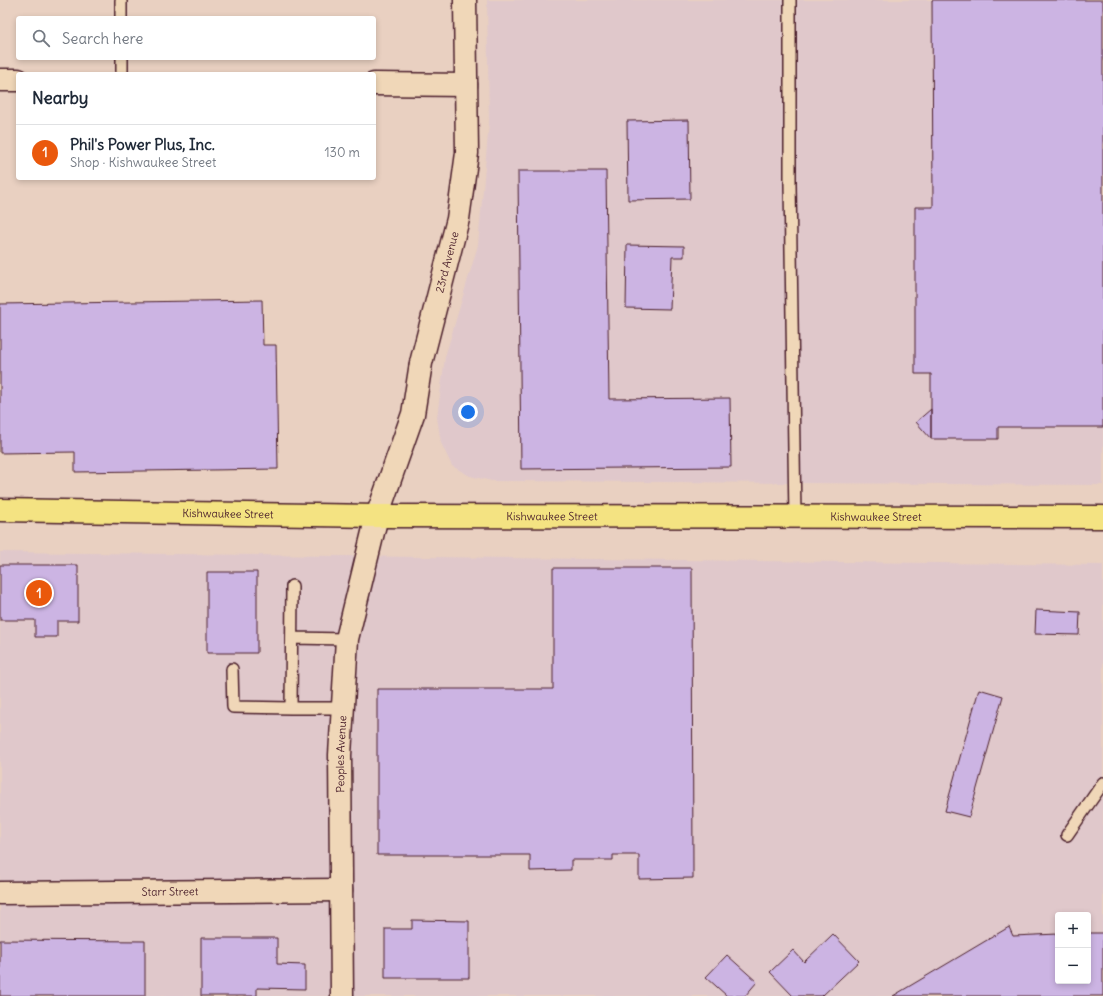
<!DOCTYPE html>
<html lang="en">
<head>
<meta charset="utf-8">
<style>
	:root { --surface:#fff; --page:#f6f6f7; --text:#1f2937; --muted:#747a83; --line:#e0e1e3; --accent:#ea580c }
	body { margin:0; font-family:Delius,sans-serif; background:var(--page); color:var(--text) }
	.controls { position:absolute; right:12px; bottom:12px; display:grid; overflow:hidden; border-radius:4px; box-shadow:0 2px 6px #0003 }
	.controls button { width:36px; height:36px; display:grid; place-items:center; padding:0; border:0; border-bottom:1px solid var(--line); background:var(--surface); color:var(--text); font:20px sans-serif }
	.you { position:absolute; left:468px; top:412px; width:14px; height:14px; margin:-10px; border:3px solid #fff; border-radius:50%; background:#1a73e8; box-shadow:0 0 0 6px #1a73e833 }
	.badge { display:grid; place-items:center; width:26px; height:26px; border-radius:50%; background:var(--accent); color:#fff; font-size:13px; font-weight:700 }
	.pin { position:absolute; translate:-50% -50%; border:2px solid #fff; box-shadow:0 1px 4px #0006 }
	.list { margin:0; padding:0; list-style:none }
	h2 { display:flex; justify-content:space-between; align-items:center; height:52px; margin:0; padding:0 16px; font-size:17px }
	h2 small { font-size:13px; font-weight:400; color:var(--muted) }
	.list li { display:grid; grid-template-columns:26px 1fr auto; gap:12px; align-items:center; box-sizing:border-box; height:56px; padding:0 16px; border-top:1px solid var(--line) }
	.list b { display:block; font-size:15px; white-space:nowrap }
	.list p { margin:0; font-size:13px; white-space:nowrap; color:var(--muted) }
	.list em { font-size:13px; font-style:normal; color:var(--muted) }
	.icon { flex:none; width:22px; height:22px; fill:none; stroke:currentColor; stroke-width:2; stroke-linecap:round; stroke-linejoin:round }
	.map { position:relative; flex:none; width:1103px; height:996px; overflow:hidden }
	.search { position:absolute; background:var(--surface); box-shadow:0 2px 6px #0003; left:16px; top:16px; width:360px; height:44px; display:flex; align-items:center; gap:10px; box-sizing:border-box; padding:0 14px; border-radius:4px; color:var(--muted); font-size:15px }
	.panel { position:absolute; background:var(--surface); box-shadow:0 2px 6px #0003; left:16px; top:72px; width:360px; height:108px; border-radius:4px }
	.map>svg:first-child { display:block }
	.built { fill:#e0c8cb; fill-rule:evenodd }
	.building { fill:#ccb4e3; stroke:#4a1f2b }
	.lines { fill:none; stroke-linecap:round; stroke-linejoin:round }
	.service-casing { stroke:#4a1f2b; stroke-width:14 }
	.minor-casing { stroke:#4a1f2b; stroke-width:25 }
	.tertiary-casing { stroke:#4a1f2b; stroke-width:25 }
	.primary-casing { stroke:#4a1f2b; stroke-width:25 }
	.service { stroke:#f0d7b8; stroke-width:11 }
	.minor { stroke:#f0d7b8; stroke-width:22 }
	.tertiary { stroke:#f0d7b8; stroke-width:22 }
	.primary { stroke:#f4e382; stroke-width:22 }
	.labels { text-anchor:middle; dominant-baseline:central; stroke-width:4; stroke-linejoin:round; paint-order:stroke }
	.street-label { font-size:11px; fill:#4a1f2b; stroke:#f0d7b8 }
</style>
</head>
<body>
<div class="map">
<svg width="1103" height="996" viewBox="0 0 1103 996">
	<rect width="100%" height="100%" fill="#e9d0c1"/>
	<filter id="ink" filterUnits="userSpaceOnUse"><feTurbulence type="fractalNoise" baseFrequency=".025" numOctaves="2"/><feDisplacementMap in="SourceGraphic" scale="8" xChannelSelector="R" yChannelSelector="G"/><feConvolveMatrix kernelMatrix="1 2 1 2 8 2 1 2 1" color-interpolation-filters="sRGB"/></filter>
	<g filter="url(#ink)">
		<path class="built" d="M487,0H1103V485L492,481L470,476L452,466L441,443L437,417L445,357L478,245L489,123Z
			M0,552L1103,565V996H0ZM1058,915H1088V981H1058Z"/>
		<path class="building" d="M932,0H1103V427H998V439H931V374H915V207H933Z
			M689,120L690,199L628,200L627,121Z
			M518,171H606L609,399L730,398L731,467L521,469Z
			M627,245L684,246V257H672L670,309L626,308Z
			M262,300L263,345H276L278,469L75,472V452L0,453V304Z
			M931,409V439L916,422Z
			M0,565H78V621H57V637H35V620H0Z
			M553,568H692L693,878L639,879V855H613V860H571V870L530,871V855H377V689H553Z
			M207,572H257V653H207Z
			M1036,610L1080,612L1079,635L1035,634Z
			M979,689L1003,696L969,817L945,811Z
			M412,920L469,921V978H385V929H412Z
			M1009,927L1013,936L1058,934V981H1088V933H1103V996H893Z
			M833,934L859,961L822,996H793L770,972L793,950L804,962Z
			M201,938H277V964L305,965V989L257,988V996H201Z
			M0,940L145,941V996H0Z
			M727,955L757,982L745,996H727L706,977Z"/>
		<g class="lines">
			<g class="service-casing">
				<path id="service" d="M121,0V18
					M790,0V184L795,517
					M122,58V74
					M292,586L291,708H343
					M292,638L347,639
					M232,669L233,707L291,708
					M1067,835L1103,783"/>
			</g>
			<g class="minor-casing">
				<g id="minor">
					<path d="M0,80H18"/>
					<path d="M374,84L466,85"/>
					<path id="s1" d="M0,893L341,890"/>
					<path id="s2" d="M342,996L340,755L347,639L377,516"/>
				</g>
			</g>
			<g class="tertiary-casing">
				<g id="tertiary">
					<path id="s3" d="M377,516L413,414L421,363L458,219L467,153L465,0"/>
				</g>
			</g>
			<g class="primary-casing">
				<g id="primary">
					<path id="s4" d="M0,510L377,516L1103,517"/>
				</g>
			</g>
			<use href="#service" class="service"/>
			<use href="#minor" class="minor"/>
			<use href="#tertiary" class="tertiary"/>
			<use href="#primary" class="primary"/>
		</g>
	</g>
	<g class="labels">
		<g class="street-label">
			<text stroke="none"><textPath href="#s3" startOffset="264">23rd Avenue</textPath></text>
			<text stroke="none"><textPath href="#s4" startOffset="228">Kishwaukee Street</textPath></text>
			<text stroke="none"><textPath href="#s4" startOffset="552">Kishwaukee Street</textPath></text>
			<text stroke="none"><textPath href="#s4" startOffset="876">Kishwaukee Street</textPath></text>
			<text stroke="none"><textPath href="#s2" startOffset="242">Peoples Avenue</textPath></text>
			<text stroke="none"><textPath href="#s1" startOffset="170">Starr Street</textPath></text>
		</g>
	</g>
</svg>
<div class="controls">
<button>+</button>
<button>−</button>
</div>
<div class="you"></div>
<div class="pin badge" style="left:39px;top:593px">1</div>
<div class="search"><svg class="icon" aria-label="search" viewBox="0 0 24 24"><circle cx="10" cy="10" r="6"/><path d="M15 15l6 6"/></svg>Search here</div>
<section class="panel">
<h2>Nearby<small></small></h2>
<ul class="list">
<li><span class="badge">1</span><div><b>Phil's Power Plus, Inc.</b><p>Shop · Kishwaukee Street</p></div><em>130 m</em></li>
</ul>
</section>
</div>
</body>
</html>
